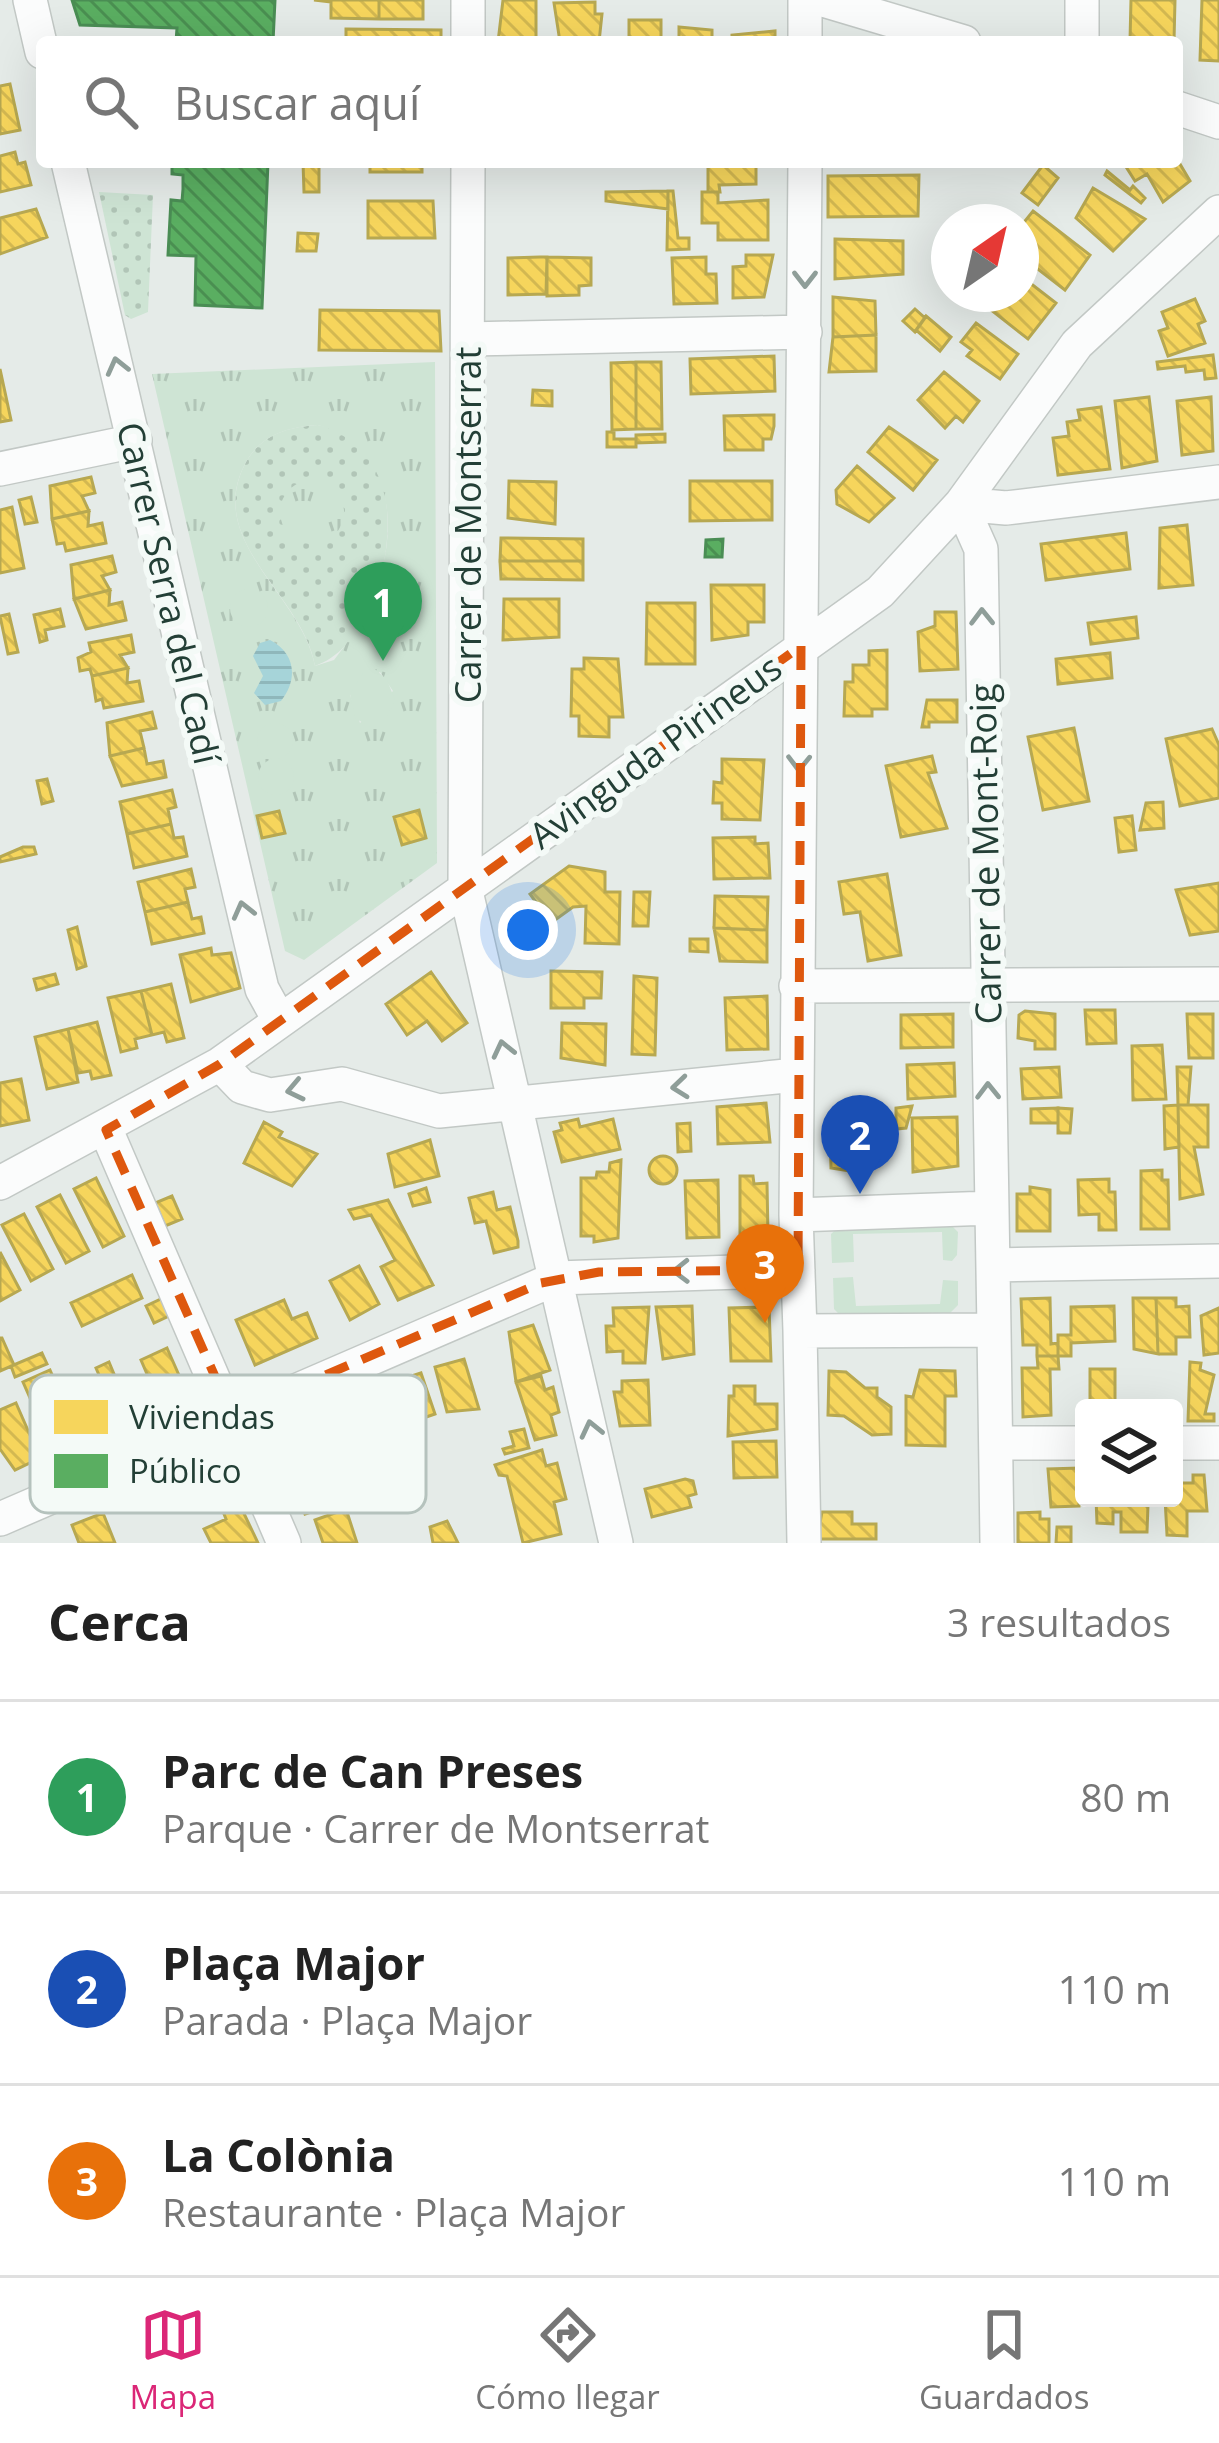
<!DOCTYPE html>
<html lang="es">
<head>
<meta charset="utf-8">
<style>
	:root { --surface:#fff; --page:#f2f2f2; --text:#222; --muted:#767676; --line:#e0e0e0; --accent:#db2777 }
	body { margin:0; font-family:"Open Sans",sans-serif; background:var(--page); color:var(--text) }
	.controls { position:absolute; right:36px; bottom:36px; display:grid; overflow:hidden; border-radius:12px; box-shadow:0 12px 48px #0002 }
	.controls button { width:108px; height:108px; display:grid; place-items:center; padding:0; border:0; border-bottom:3px solid var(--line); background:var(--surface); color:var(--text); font:60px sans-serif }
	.compass { position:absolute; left:931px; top:204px; width:108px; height:108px; border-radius:50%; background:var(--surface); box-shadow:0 12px 48px #0002; rotate:34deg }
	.you { position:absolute; left:528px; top:930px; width:42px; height:42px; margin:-30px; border:9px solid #fff; border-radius:50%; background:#1a73e8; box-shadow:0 0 0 18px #1a73e833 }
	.badge { display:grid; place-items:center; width:78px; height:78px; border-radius:50%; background:var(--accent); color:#fff; font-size:39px; font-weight:700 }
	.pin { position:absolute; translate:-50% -99px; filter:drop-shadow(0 3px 6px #0008) }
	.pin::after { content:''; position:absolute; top:63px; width:42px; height:36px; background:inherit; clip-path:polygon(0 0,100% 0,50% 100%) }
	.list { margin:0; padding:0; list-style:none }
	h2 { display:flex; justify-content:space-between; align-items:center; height:156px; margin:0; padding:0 48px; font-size:51px }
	h2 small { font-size:39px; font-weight:400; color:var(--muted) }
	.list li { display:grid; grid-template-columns:78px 1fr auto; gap:36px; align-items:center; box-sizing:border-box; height:192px; padding:0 48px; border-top:3px solid var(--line) }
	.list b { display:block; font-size:45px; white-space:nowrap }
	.list p { margin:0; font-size:39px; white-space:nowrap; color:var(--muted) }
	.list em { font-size:39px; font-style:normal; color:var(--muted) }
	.icon { flex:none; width:66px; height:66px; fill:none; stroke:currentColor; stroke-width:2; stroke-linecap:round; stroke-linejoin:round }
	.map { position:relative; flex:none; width:1219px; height:1543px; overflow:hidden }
	.search { position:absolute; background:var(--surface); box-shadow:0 12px 48px #0002; left:36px; right:36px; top:36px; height:132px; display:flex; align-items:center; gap:30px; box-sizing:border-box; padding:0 42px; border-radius:12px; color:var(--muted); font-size:45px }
	.sheet { height:732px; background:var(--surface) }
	nav { display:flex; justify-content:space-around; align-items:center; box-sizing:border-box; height:168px; border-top:3px solid var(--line); background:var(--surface); font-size:33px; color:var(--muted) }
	nav a { display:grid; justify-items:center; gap:6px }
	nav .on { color:var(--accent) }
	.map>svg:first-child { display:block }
	.grass { fill:url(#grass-dots) }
	.park { fill:url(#park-tufts); fill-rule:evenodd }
	.garden { fill:#cee4d4 }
	.water { fill:url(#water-rules) }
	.homes { fill:url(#homes-back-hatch); stroke:#b7a851; stroke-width:3 }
	.public { fill:url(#public-back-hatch); stroke:#4a8d54; stroke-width:3 }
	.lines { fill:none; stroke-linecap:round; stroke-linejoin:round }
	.minor-casing { stroke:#c2c8c5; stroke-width:36 }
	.minor { stroke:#fbfcfc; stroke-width:33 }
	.oneway { stroke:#8f9e99 }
	.marked { fill:none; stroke:#de580e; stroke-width:9; stroke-dasharray:24 15; stroke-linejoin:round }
	.labels { text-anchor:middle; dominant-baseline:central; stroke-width:12; stroke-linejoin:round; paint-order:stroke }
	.street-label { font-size:36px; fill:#233f36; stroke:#f4faf7 }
	.key { fill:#f4faf7; stroke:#b5c2bd; stroke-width:3 }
	.key-label { font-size:33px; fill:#233f36 }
</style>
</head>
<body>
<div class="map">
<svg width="1219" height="1543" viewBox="0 0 1219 1543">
	<defs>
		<pattern id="grass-dots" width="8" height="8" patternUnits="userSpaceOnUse" patternTransform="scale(3)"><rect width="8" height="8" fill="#cee4d4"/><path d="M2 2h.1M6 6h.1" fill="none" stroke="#b1c5b7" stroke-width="1.8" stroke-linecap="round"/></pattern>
		<pattern id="park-tufts" width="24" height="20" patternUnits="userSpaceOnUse" patternTransform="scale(3)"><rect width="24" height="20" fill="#cee4d4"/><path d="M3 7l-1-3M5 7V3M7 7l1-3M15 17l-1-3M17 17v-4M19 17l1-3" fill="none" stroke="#b1c5b7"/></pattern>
		<pattern id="water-rules" width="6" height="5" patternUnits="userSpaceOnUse" patternTransform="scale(3)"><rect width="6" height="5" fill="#a6d4d9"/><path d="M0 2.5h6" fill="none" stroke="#8fb7bb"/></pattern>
		<pattern id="homes-back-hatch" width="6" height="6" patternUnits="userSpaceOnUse" patternTransform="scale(3)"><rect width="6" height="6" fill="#f6d55c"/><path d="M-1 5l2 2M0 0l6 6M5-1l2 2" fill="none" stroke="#d3b851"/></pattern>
		<pattern id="public-back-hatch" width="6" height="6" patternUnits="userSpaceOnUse" patternTransform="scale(3)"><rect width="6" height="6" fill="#5aae61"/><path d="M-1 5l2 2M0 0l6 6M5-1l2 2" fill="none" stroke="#4a8f51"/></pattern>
	</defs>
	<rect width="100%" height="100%" fill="#e5ebe8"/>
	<path class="grass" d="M99,192L153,195L148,312L131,319L125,315Z
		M318,425C334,429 349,433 361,444C413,495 384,643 315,666C303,594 203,542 246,462C262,434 288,427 318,425Z"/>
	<path class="park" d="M435,362L437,863L304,960L285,951L152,374ZM318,425C398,448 400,538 370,604L379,597L386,630L372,638L362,623L334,660L315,666C302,594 203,541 246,462C262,434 289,427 318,425ZM380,672L393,691L360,723L350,695Z
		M280 512a32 32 0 1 1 64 0a32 32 0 1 1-64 0Z"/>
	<path class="garden" d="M230 608a19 19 0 1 1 38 0a19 19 0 1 1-38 0Z
		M374,668L387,680L395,700L386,719L370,727L355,718L350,694L365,670Z
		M257 741a18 18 0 1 1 36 0a18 18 0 1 1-36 0Z
		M258 777a18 18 0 1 1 36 0a18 18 0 1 1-36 0Z
		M944,1218L958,1232L957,1255L952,1261L943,1260L942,1232L853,1234L854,1262L832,1263L831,1234L847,1219Z
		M853,1277L856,1306L940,1304L943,1280L958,1281V1305L945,1318L845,1320L834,1309L833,1278Z"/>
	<path class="water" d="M270,640C296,653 298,680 281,701L265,705L254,693L263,676L253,656L260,643Z"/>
	<path class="homes" d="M314,0H379V19L331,18V2Z
		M379,0H423V19H379Z
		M503,0H536V42H498Z
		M1131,0H1175L1174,41H1130Z
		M1202,0H1219V61L1200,60Z
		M595,2V14H602L599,42H560L554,3Z
		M629,20H661V40L666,42H629Z
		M679,27L712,30V42H679Z
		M346,29L441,30V42H346Z
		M775,31V42H732V35Z
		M10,84L20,130L0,134V86Z
		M15,152L18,164L25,162L31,185L0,192V156Z
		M1177,159L1190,181L1163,202L1147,174L1135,181L1123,162Z
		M303,162H319V192H304Z
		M370,162H422V172H370Z
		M708,162H756V184L719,185L720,192H708Z
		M1043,165L1058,178L1038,205L1022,193Z
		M1107,171L1130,190L1133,186L1145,198L1141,203L1105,175Z
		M919,175L918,216L828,217V176Z
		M1093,188L1145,219L1113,251L1076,218Z
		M668,191H673L678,238H689V249L667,250Z
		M668,191V209L606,201V192Z
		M702,192H718V203L768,200V240H718V223H702Z
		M368,201H433L435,238H368Z
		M36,209L47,237L0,254V218Z
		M1033,211L1090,255L1065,290L1021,256V226Z
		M298,233L318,234L316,251H297Z
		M835,239L903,241V274L835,279Z
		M746,255H773L764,297L733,298V267L746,266Z
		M540,257H547L546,294L508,295V258Z
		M547,257L591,258V285L579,286V295L547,296Z
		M706,257V274H716L717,303L674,304L672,258Z
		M1021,276L1056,303L1028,339L981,302L988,294H1021Z
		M833,297L875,301L876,335L833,337Z
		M1195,299L1205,321L1198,324L1205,343L1168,356L1159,331L1168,328L1162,312Z
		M915,309L925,318L915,332L903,321Z
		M320,310L439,311L441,351L319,350Z
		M926,316L951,337L940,351L916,330Z
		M976,323L1018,354L1000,379L967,356L972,350L961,342Z
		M876,335V371L829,372L833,337Z
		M1213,355L1216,378L1205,379L1204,370L1186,372L1185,366L1158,369L1157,362Z
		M774,356L775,391L691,394L690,359Z
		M636,362V429L612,430L611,363Z
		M636,362H661L662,429H636Z
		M0,369L11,420L0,422Z
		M944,372L979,401L963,422L956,416L945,428L918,400Z
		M533,390L552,391V406L532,405Z
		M1149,397L1157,461L1122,468L1115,401Z
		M1211,397L1213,451L1182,455L1177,401Z
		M1101,407L1110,469L1058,475L1053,438L1069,436L1067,422L1080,420L1078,410Z
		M767,415H774V426L771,439H763V450H725L724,416Z
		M889,427L937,460L913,490L868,452Z
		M607,432H614V439H636V447H607Z
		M665,434V442L636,443V435Z
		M857,466L894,498L869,522L837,504L836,490Z
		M91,477L95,493L82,496L89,511L52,519L50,486Z
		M509,481L556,482L555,524L508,518Z
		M690,481H772V520L690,521Z
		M31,497L37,522L25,524L19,500Z
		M12,507L24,568L0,573V510Z
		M89,511L88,526L102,523L106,543L66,551L64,543L57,544L52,519Z
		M1187,525L1193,585L1159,588L1160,528Z
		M1126,533L1130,569L1046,580L1041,544Z
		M501,538L583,539V561H500Z
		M112,556L116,572L102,576L110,590L74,599L71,565Z
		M500,561H583V580L501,579Z
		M711,585H764V622H748V635L712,640Z
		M110,590L109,605L122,602L126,620L86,629L74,599Z
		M504,599H559V637L503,640Z
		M647,603H695V664H646Z
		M60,609L64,626L45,630L47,640L40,642L34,615Z
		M935,612H956L958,669L920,671L918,632L935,626Z
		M9,614L18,652L8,654L0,616Z
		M1136,617L1138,638L1091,644L1088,623Z
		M131,635L134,652L120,655L128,668L92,676L90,669L80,671L78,658L91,652L89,643Z
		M887,650V709H872V716H844L845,682H853V665H869V651Z
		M1110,653L1112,678L1058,684L1056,659Z
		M584,658L618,659L623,717H609V737L579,736V716H571L572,669H584Z
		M128,668L127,683L139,681L143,701L104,708L102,699L96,701L92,676Z
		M927,700H957V722H929V727H922Z
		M152,712L156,728L140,731L144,748L110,756L107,723Z
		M1074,728L1089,801L1043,810L1028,737Z
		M1212,729L1219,745V798L1180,806L1166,739Z
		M144,748L147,764L163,761L166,777L122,786L110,756Z
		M932,756L936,772L928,773L947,828L901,837L886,766Z
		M722,759L764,760L760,820L722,819V803H713L714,782L722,783Z
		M47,779L53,801L42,804L37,781Z
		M172,790L176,807L168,809L171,824L127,834L120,802Z
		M1163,802L1164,828L1140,830L1146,803Z
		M419,810L426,838L402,845L394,817Z
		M279,811L285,833L262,838L257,816Z
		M1132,816L1136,850L1119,852L1115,818Z
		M171,824L174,838L183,837L187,856L134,868L127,834Z
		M755,837V844L768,843L770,878L714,879L713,838Z
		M23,847H34L36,854L0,862V857Z
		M569,866L605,872V892H620L619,944L585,943L586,906L573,907L551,923L530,894Z
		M191,869L195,887L185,889L188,902L145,912L138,882Z
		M887,874L901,955L868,961L860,912L844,914L839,882Z
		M1219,883V931L1190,935L1176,890Z
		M634,892H650L648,926H633Z
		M715,896L768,897L767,930L714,928Z
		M188,902L192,919L201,917L204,933L152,944L145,912Z
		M77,927L86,966L77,969L68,930Z
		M714,928L767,930V962L720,961Z
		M690,939H708V952L690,951Z
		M211,948L212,955L231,953L240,988L191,1002L180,955Z
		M551,971L602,972L601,998H584V1008H551Z
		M431,972L467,1023L442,1041L427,1021L407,1035L386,1004Z
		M55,974L58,984L37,990L34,979Z
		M634,976L657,978L655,1055L632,1054Z
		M171,984L184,1038L167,1042L164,1032L152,1035L141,991Z
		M141,991L152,1035L135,1039L137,1048L121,1052L108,998Z
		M767,996L768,1049L727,1050L725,998Z
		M1085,1010H1115L1116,1043L1087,1044Z
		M1025,1011L1055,1014V1049H1035V1041L1018,1038L1019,1015Z
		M953,1014V1047L901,1048V1015Z
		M1187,1014H1213V1058H1189Z
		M97,1022L111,1075L92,1079L90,1071L78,1073L68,1029Z
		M562,1023L606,1024L605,1065L561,1058Z
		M68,1029L78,1082L47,1089L35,1037Z
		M1162,1045L1166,1099L1133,1100L1132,1046Z
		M954,1063L955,1096L908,1099L907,1065Z
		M1059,1067L1061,1097L1023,1099L1021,1069Z
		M1177,1067H1191L1188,1105H1178Z
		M21,1079L29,1120L0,1126V1083Z
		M766,1103L770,1142L718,1144L717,1107Z
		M1178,1105H1208V1147H1194L1203,1194L1180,1199Z
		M1178,1105L1179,1147L1165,1149L1164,1106Z
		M912,1106L906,1128L896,1129V1108Z
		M1058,1108V1123H1031V1109Z
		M1058,1108L1072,1109L1070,1133H1058Z
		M957,1117L958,1166L913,1172L912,1118Z
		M578,1119L580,1127L613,1119L620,1149L562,1162L554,1132L562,1130L560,1123Z
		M264,1122L282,1132L279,1137L317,1154L292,1186L244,1163Z
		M690,1123L691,1151L678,1152L677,1124Z
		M878,1128L879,1166L856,1172L854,1129Z
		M830,1129H854L856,1172L831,1168Z
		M430,1140L439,1176L395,1187L388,1154Z
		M649 1170a14 14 0 1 1 28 0a14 14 0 1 1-28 0Z
		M621,1160L618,1238L594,1242V1236H581V1178H596L597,1172H609L610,1163Z
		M1162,1170V1180H1168L1169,1229H1141V1171Z
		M740,1176H753L754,1184L767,1183L768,1236L740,1237Z
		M96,1178L124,1236L103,1247L74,1189Z
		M1109,1179V1192H1115L1116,1230H1099V1214L1079,1215L1078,1180Z
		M718,1180L719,1237L687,1238L685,1181Z
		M1030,1187L1050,1190V1231H1017V1194H1030Z
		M426,1188L430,1202L413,1206L409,1194Z
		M493,1192L497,1210L510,1207L518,1241V1247L494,1253L486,1221L475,1223L469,1198Z
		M60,1195L89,1251L66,1263L37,1207Z
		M172,1196L182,1219L165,1226L155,1203Z
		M388,1200L433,1285L398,1300L381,1267L395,1260L371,1215L354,1219L349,1210Z
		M24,1214L53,1269L31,1281L2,1225Z
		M0,1252L20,1290L0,1301Z
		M359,1266L379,1304L350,1320L330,1281Z
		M132,1275L142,1298L82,1326L71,1303Z
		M163,1298L171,1315L154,1323L146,1306Z
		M1050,1298L1051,1344L1058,1343V1356H1037V1345H1023L1021,1299Z
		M1133,1298H1156L1158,1354L1134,1349Z
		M1156,1298H1176V1307L1189,1306L1190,1337H1176V1354H1158Z
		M284,1300L292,1319L307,1313L317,1338L255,1365L236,1320Z
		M692,1306L694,1354L663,1359L656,1307Z
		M1114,1306L1115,1341L1071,1343V1356H1058V1335H1071V1307Z
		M649,1307L645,1363H623V1351L607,1352L606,1326H614L613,1308Z
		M769,1307L771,1361H731L729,1308Z
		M1219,1308V1353L1204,1355L1201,1316Z
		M533,1325L550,1370L516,1382L509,1332Z
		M2,1338L14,1365L0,1371V1338Z
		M167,1348L189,1398L162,1409L141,1360Z
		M42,1353L47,1364L15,1377L11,1366Z
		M1037,1356H1058L1059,1369H1050L1051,1415L1023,1417L1022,1368H1038Z
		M464,1359L479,1409L447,1412L435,1367Z
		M109,1362L119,1386L128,1383L143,1417L121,1426L96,1368Z
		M1190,1362L1201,1363L1200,1370L1214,1375L1205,1414H1214V1421H1188Z
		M1090,1369H1115V1408H1090Z
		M50,1370L79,1436L52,1448L23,1382Z
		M920,1370L955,1371L956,1396H945V1446L906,1445V1396L913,1397Z
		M829,1371L846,1372L865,1388H877V1397L891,1407V1434L872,1435L844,1416L828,1415Z
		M421,1373L435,1414L391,1429L382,1403L395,1398L390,1383Z
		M541,1376L545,1390L553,1387L559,1412L551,1415L556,1435L535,1440L516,1382Z
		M648,1380L650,1425L620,1426L614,1392H622V1381Z
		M734,1386H755V1404H777V1429L728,1436L729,1396H734Z
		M16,1403L40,1458L15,1470L0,1449V1410Z
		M524,1429L529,1448L505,1454L503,1449L514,1446L510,1432Z
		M776,1441L777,1477L734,1478L733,1442Z
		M542,1450L546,1466L557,1463L566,1499L554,1502L561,1534L523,1543L507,1476L499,1475L495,1465Z
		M363,1462L367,1476L373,1474L378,1498L340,1511L338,1503L305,1514L292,1475L317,1467L325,1492L341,1481L337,1471Z
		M1079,1468V1506L1051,1507L1048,1469Z
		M1193,1475H1204L1207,1511H1187V1536L1167,1535L1165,1498H1174V1483H1193Z
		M685,1479L693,1481L696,1494L688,1496L691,1507L652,1517L645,1489Z
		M1096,1498H1138V1505H1148L1147,1532H1121V1512H1113V1524L1097,1523Z
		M238,1501L258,1543H211L204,1529L226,1519L222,1509Z
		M346,1509L357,1543H323L315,1520Z
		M822,1512H852V1524H876V1539H817Z
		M1040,1512V1519H1049V1543H1018V1513Z
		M103,1513L115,1543H79L72,1525Z
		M447,1521L458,1543H433L430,1527Z
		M1057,1527H1071V1543H1056Z"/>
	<path class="public" d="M72,0H275L273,42H176L177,28L80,25Z
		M172,162H268L262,308L195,305L196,256L168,255L171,200L182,201L183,189V175L172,174Z
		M723,539L722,557H705L706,540Z"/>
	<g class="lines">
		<g class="minor-casing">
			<path id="minor" d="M30,0L42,52
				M823,0L964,42
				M468,42V0
				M805,42V0
				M1082,42V0
				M1177,108L1219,122
				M68,162L262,989L279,1020
				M468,162L465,887L616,1543
				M468,339L805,332
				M0,469L135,441
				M961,504L981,549L994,1330L800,1331L796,1215L991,1208
				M961,504L1006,508L1219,482
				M796,986L1219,984
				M220,1064L242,1087L270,1095L342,1084L439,1111L796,1075
				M106,1130L284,1543
				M0,1183L220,1064L880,592L961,504L1077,344L1219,212
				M796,1215L805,162
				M993,1265L1219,1261
				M994,1330L997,1543
				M800,1331L804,1543
				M996,1443H1084
				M1174,1443H1219
				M0,1519L557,1278L798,1270"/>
		</g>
		<use href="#minor" class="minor"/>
	</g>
	<defs><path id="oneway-chevron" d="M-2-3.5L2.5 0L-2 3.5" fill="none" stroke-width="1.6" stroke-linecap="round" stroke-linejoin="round" transform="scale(3)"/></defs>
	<g class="oneway">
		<use href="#oneway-chevron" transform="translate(805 279) rotate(90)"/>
		<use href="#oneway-chevron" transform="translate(117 366) rotate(-104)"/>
		<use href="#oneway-chevron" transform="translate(982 617) rotate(-91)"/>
		<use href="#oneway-chevron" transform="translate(799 763) rotate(91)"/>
		<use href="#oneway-chevron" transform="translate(243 910) rotate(-104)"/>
		<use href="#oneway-chevron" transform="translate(503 1049) rotate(-103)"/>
		<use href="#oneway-chevron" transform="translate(680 1087) rotate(174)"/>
		<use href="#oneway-chevron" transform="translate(295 1090) rotate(168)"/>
		<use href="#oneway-chevron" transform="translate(988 1091) rotate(-91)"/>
		<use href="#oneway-chevron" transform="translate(681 1271) rotate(179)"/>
		<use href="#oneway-chevron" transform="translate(591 1429) rotate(-103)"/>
	</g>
	<path class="marked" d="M801,646L798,1270L599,1272L541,1283L232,1415L106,1130L220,1064Z"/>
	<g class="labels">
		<g class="street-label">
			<text transform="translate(467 525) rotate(-90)">Carrer de Montserrat</text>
			<text transform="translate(169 593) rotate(77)">Carrer Serra del Cadí</text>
			<text transform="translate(655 751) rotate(-36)">Avinguda Pirineus</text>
			<text transform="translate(985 854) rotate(-91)">Carrer de Mont-Roig</text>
		</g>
	</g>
	<rect x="30" y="1375" width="396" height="138" rx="18" class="key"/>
	<rect x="54" y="1400" width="54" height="34" fill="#f6d55c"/>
	<rect x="54" y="1454" width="54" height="34" fill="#5aae61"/>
	<g class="key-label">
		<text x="129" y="1429">Viviendas</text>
		<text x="129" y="1483">Público</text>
	</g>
</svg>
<div class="controls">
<button><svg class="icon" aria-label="layers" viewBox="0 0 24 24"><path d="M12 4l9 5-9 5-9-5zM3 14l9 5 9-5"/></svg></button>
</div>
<svg class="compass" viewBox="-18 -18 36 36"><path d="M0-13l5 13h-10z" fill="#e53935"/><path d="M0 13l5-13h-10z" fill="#767676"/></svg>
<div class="you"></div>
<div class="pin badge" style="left:383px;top:661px;background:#2e9e5b">1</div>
<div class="pin badge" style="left:860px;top:1194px;background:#1a4fb4">2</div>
<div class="pin badge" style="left:765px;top:1323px;background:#e8710a">3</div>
<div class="search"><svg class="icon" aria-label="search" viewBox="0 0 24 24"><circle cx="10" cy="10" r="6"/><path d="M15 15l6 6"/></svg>Buscar aquí</div>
</div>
<section class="sheet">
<h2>Cerca<small>3 resultados</small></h2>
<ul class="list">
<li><span class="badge" style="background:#2e9e5b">1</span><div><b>Parc de Can Preses</b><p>Parque · Carrer de Montserrat</p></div><em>80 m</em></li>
<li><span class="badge" style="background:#1a4fb4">2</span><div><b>Plaça Major</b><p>Parada · Plaça Major</p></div><em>110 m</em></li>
<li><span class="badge" style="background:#e8710a">3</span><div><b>La Colònia</b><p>Restaurante · Plaça Major</p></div><em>110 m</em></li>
</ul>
</section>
<nav>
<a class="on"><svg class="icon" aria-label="map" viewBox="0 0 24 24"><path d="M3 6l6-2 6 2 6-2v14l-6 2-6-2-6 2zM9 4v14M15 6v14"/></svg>Mapa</a>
<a><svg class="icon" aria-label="directions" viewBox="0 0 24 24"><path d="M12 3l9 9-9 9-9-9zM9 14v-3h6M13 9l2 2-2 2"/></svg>Cómo llegar</a>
<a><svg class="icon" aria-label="saved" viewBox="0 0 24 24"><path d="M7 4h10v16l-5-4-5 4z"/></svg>Guardados</a>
</nav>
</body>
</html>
